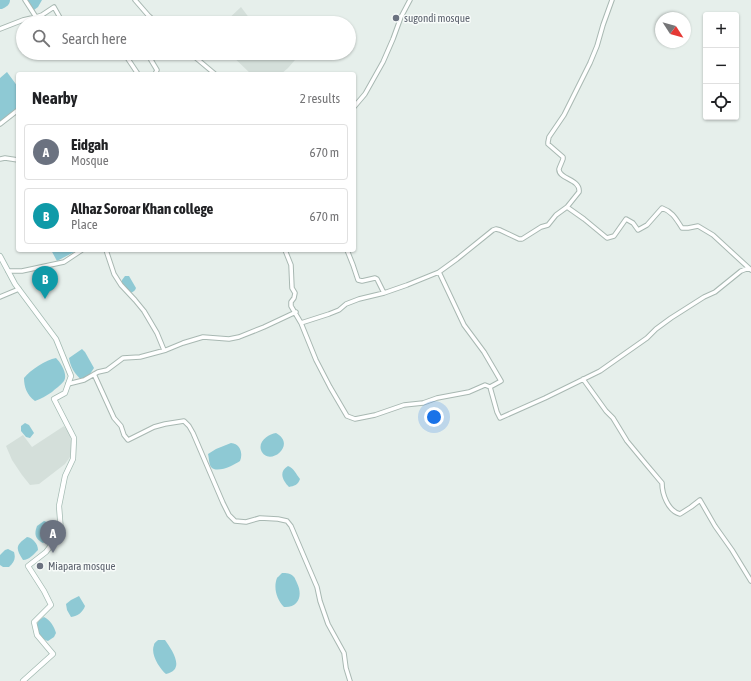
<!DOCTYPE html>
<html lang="en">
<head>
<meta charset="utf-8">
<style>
	:root { --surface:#fff; --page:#f6f6f6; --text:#202124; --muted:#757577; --line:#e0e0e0; --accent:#7f4e3f }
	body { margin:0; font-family:"Asap Condensed",sans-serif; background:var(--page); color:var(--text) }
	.controls { position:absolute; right:12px; top:12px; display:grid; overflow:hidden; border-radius:4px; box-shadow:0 1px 3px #0004 }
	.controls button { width:36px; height:36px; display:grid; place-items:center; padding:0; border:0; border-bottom:1px solid var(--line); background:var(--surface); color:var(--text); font:20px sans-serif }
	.compass { position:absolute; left:655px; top:12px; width:36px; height:36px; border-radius:50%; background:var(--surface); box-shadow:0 1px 3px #0004; rotate:126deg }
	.you { position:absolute; left:434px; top:417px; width:14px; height:14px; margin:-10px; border:3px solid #fff; border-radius:50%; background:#1a73e8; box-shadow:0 0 0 6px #1a73e833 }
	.badge { display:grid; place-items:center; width:26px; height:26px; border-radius:50%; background:var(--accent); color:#fff; font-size:13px; font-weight:700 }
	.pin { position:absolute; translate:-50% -33px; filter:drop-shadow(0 1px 2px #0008) }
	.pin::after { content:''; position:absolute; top:21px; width:14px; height:12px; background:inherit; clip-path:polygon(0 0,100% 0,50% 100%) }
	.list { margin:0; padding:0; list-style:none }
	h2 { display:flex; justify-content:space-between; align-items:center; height:52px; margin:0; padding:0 16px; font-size:17px }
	h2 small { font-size:13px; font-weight:400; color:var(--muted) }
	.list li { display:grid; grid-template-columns:26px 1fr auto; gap:12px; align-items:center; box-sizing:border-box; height:56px; margin:0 8px 8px; padding:0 8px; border:1px solid var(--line); border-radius:4px }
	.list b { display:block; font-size:15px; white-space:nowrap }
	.list p { margin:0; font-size:13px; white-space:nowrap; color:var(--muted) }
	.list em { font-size:13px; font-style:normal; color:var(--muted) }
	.icon { flex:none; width:22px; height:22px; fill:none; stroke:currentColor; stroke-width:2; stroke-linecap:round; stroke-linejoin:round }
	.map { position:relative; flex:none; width:751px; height:681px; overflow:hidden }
	.search { position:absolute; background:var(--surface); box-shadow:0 1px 3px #0004; left:16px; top:16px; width:340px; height:44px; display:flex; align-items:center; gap:10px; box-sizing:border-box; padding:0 14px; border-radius:22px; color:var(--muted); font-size:15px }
	.panel { position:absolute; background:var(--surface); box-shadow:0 1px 3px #0004; left:16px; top:72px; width:340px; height:180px; border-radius:4px }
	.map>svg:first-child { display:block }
	.built { fill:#d4dfda }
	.water { fill:#8ec9d4 }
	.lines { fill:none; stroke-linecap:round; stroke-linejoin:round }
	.street-casing { stroke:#a8b8b2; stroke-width:5.5 }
	.secondary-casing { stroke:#a4bbb3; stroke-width:6 }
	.street { stroke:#fff; stroke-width:3.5 }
	.secondary { stroke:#fff; stroke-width:4.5 }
	.worship-dot { fill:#6b7280; stroke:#f7fbf9; stroke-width:1.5 }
	.labels { text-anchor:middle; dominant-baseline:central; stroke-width:3; stroke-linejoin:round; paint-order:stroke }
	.worship-label { font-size:11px; fill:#5b616d; stroke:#f7fbf9; text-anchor:start }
</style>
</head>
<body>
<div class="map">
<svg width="751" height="681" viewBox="0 0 751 681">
	<rect width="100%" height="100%" fill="#e6efeb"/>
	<path class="built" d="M241,7L253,23H224Z
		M229,53H289L295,60L288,68L281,74H251Z
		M64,426L70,434L72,448L70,457L65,464L39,484L30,485L22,475L12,460L6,446L23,435L32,447Z"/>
	<path class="water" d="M0,0H10C10,5 6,7 2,9H0Z
		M26,0H42L38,7L34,10L32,9Z
		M7,72L18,87V109L0,123V78Z
		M51,250H78L57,261Z
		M125,276H129L136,288C135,291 133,292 130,293L122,285V280Z
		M82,349L85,352L94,368L90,374L82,380C75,375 70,366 69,358Z
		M56,358C61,363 68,374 64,381C61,385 55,389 52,392C46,396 41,399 35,401C27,395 24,387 24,378C30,370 46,360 56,358Z
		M25,423L29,425L34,433L30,438L26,437L21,431V426Z
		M276,433C298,445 268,468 261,450C258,441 269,434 276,433Z
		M231,443C241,444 243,454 240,461C234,465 217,474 211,467C209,464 209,458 208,454L216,449Z
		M288,466C294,468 296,474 300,479C298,485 294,486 289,487C283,481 278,472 288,466Z
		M44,521C48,522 50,523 52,527C56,535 49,540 43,543C35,539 34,534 37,526Z
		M27,537C33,538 38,544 38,550C34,554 29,560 23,560C15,548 16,545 27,537Z
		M8,549L14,552C16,559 14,562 9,567H3L0,565V555L5,550Z
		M282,573C286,573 291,573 294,577C295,578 296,581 297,583C303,595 299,608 284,607C277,600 273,588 277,578C277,578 281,574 282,573Z
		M79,596L85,606C83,612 78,616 71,617L67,610L66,604L71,600Z
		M44,617C50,620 54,626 56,633L54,637L48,641C41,639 33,629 38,622C39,620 42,618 44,617Z
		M158,640H165C172,650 186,670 166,674C160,669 150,654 154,645C154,643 157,641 158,640Z"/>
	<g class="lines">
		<g class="street-casing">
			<path id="street" d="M25,0L36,17L42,15L54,7L63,23
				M135,0L148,15L157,23
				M0,29L23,20L36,17
				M124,53L138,74
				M190,53L215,74
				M155,74L157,70L151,60L159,53
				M354,107L365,94L383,62L393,39L401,17L410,0
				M0,124L18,110
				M0,159L5,158L18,160
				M567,207L584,219L607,238L614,236L626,219L633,223L638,230L647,225L662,208C673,212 676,219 682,228H688L698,226L713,235L751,270
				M106,250L114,274L121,285L135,300L144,311L157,333L164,350
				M285,250L291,265L292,288L295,293L294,298L291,302V306L301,323L329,314L339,310L346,304L359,299L384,293
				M347,250L353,265L358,280L362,281L375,278L377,279L384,293L407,285L439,272L457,259L493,230L496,229L500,230L519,239H522L541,227L548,225L556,215L567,207L579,192C581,179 558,179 559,169C560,166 562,162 563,159V157L548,144V142L549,137L564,115L590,63L597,46L603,25L612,0
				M8,271H22L64,262L82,250
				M439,272L464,325L484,352L501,381L490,387L497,412L500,418L545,398L600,371L647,338L656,329L671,318L704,297L715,292L741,271L749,268
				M0,297L19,289
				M301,323L316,360L330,387L347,416L355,419L375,415L404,405L423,403L437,398L469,392L485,385L490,387
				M94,374L114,418L121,426L124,435L128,440L154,427L165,424L184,421L189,426L193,433L223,503L229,515L235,521L246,522L260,518L278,519L287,521L291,526L317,587L320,601L328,624L344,653L346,668L350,681
				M583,379L606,411L613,418L627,441L646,464L662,483C662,494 668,511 680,514L691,507L700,500L715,526L732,550L751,581
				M68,384L84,380L98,372L107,370L123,358L140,357L166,350L183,343L203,337L229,339L239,337L264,327L296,312"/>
		</g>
		<g class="secondary-casing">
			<path id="secondary" d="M0,256L15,284L56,339L71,376L65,393L54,399L74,438L73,459L65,476L59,506L61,532L46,552L28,566L44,591L51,605L34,622L37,635L53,654L23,681"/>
		</g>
		<use href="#street" class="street"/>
		<use href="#secondary" class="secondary"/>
	</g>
	<g class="worship-dot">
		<circle cx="396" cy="18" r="4"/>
		<circle cx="40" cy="566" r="4"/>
	</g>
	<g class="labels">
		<g class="worship-label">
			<text x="404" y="18">sugondi mosque</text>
			<text x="48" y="566">Miapara mosque</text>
		</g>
	</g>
</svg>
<div class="controls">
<button>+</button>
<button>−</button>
<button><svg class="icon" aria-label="locate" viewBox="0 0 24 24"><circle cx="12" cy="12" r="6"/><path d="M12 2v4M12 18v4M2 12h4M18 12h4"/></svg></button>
</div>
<svg class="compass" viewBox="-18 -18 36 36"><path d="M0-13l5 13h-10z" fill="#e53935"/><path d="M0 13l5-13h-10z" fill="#757577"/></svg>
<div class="you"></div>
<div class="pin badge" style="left:53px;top:553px;background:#6b7280">A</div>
<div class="pin badge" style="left:45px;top:299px;background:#0f9aa8">B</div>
<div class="search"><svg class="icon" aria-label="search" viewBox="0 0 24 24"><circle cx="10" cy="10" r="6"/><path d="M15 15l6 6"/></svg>Search here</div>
<section class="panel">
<h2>Nearby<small>2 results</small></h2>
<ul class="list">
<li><span class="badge" style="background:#6b7280">A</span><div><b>Eidgah</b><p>Mosque</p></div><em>670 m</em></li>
<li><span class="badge" style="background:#0f9aa8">B</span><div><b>Alhaz Soroar Khan college</b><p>Place</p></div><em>670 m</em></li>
</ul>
</section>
</div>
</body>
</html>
